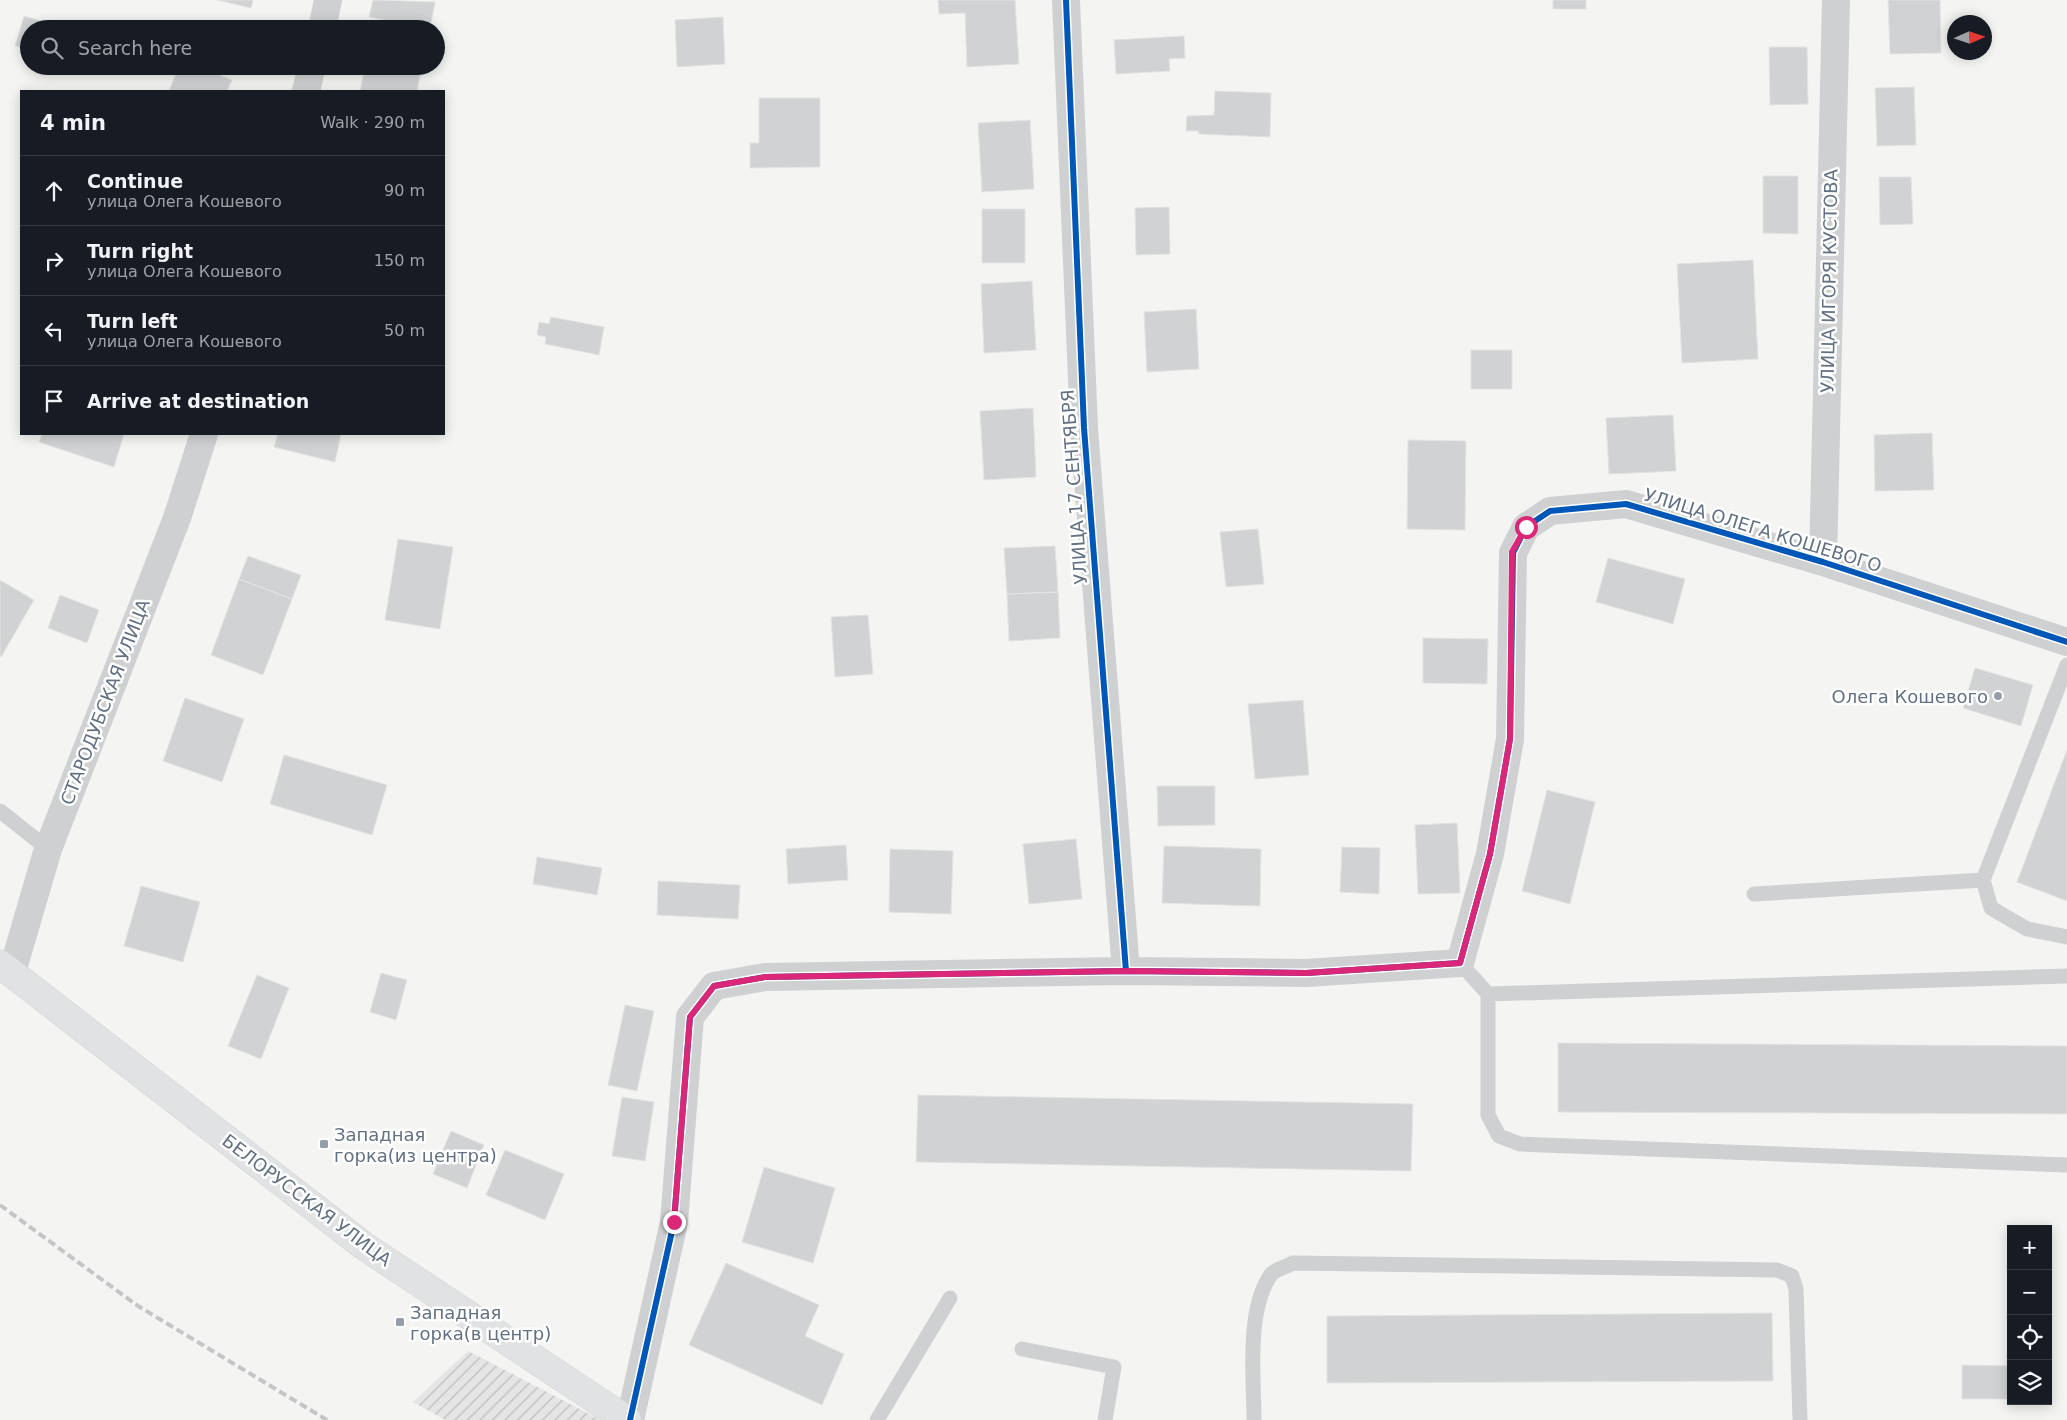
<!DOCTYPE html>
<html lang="en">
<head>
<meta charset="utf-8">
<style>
	:root { --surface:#171b24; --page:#20242c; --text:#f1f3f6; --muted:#9ea1a6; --line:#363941 }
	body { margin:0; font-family:"DejaVu Sans",sans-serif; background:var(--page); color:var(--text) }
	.controls { position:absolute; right:15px; bottom:15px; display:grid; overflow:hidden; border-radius:0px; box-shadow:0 2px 12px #0003 }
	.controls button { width:45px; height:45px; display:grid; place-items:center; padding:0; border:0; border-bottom:1px solid var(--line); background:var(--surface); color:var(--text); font:25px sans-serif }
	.compass { position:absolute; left:1947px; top:15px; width:45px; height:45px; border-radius:50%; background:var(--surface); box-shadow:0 2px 12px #0003; rotate:87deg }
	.stop { position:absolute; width:15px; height:15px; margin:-11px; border:4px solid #db2777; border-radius:50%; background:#fff }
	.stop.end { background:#db2777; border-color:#fff; box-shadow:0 1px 5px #0008 }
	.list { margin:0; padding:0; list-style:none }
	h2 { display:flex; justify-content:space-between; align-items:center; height:65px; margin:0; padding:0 20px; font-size:21px }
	h2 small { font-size:16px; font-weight:400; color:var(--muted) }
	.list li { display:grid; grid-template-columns:32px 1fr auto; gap:15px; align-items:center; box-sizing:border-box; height:70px; padding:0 20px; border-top:1px solid var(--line) }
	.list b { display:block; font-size:19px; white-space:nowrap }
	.list p { margin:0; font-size:16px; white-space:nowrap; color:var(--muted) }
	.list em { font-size:16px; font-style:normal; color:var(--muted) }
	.icon { flex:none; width:28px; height:28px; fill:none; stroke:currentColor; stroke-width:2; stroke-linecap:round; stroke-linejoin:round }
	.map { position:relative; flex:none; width:2067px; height:1420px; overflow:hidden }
	.search { position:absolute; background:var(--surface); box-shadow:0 2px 12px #0003; left:20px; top:20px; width:425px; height:55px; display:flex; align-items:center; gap:12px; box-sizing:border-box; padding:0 18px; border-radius:28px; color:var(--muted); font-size:19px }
	.panel { position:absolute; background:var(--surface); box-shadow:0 2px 12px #0003; left:20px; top:90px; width:425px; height:345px; border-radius:0px }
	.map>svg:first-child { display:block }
	.industrial { fill:url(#industrial-furrows) }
	.building { fill:#d1d2d3; stroke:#e3e3e2 }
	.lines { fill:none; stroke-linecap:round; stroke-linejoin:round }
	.secondary-casing { stroke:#d0d2d2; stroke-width:29 }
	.lane { stroke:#cfd0d1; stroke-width:15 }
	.street { stroke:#cfd0d1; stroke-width:28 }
	.secondary { stroke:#e1e2e3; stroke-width:28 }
	.rail { stroke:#c4c5c6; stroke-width:4; stroke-dasharray:8 4; stroke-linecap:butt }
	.cycleway-casing { stroke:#fff; stroke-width:9 }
	.cycleway { stroke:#0057b8; stroke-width:6 }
	.route { stroke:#db2777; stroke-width:6 }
	.poi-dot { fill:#959faa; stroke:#fff; stroke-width:2 }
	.labels { text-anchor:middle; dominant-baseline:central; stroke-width:5; stroke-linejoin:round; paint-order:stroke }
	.street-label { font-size:18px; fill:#627184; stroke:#fff }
	.poi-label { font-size:18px; fill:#627184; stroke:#fff; text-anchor:start }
</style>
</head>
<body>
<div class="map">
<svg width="2067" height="1420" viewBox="0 0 2067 1420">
	<defs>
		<pattern id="industrial-furrows" width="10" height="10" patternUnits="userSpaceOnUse" patternTransform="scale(1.25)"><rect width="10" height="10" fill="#e4e5e4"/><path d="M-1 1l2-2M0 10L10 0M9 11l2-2" fill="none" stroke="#bcbebe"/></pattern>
	</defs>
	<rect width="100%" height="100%" fill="#f4f4f2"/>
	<path class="industrial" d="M468,1351L601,1420H445L413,1402Z"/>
	<path class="building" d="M217,0H253L251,8Z
		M373,0L435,2L430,29H392L394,22L369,17Z
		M938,0H1015L1019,64L967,67L965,13L939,14Z
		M1553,0H1586V9H1553Z
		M1888,0H1940L1941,53L1890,54Z
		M24,16L67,29H29V50L15,46Z
		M723,17L725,64L677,67L675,20Z
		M1184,36L1185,58L1169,59L1170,71L1116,74L1114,40Z
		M1769,47H1807L1808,104L1770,105Z
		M179,66H197L232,80L227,91H169Z
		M365,66H422L417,91H360Z
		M1914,87L1916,145L1877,146L1875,88Z
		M1215,91L1271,93L1270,137L1199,134L1198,131H1186L1187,116L1214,115Z
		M759,98H820V167L750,168V143H759Z
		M1030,120L1034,189L982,192L978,123Z
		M1763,176H1798V234L1763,233Z
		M1879,177H1911L1913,224L1880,225Z
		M1169,207L1170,254L1136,255L1135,208Z
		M982,209H1025V263H982Z
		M1753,260L1758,359L1682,363L1677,264Z
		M1032,281L1036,350L984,353L981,284Z
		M1196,309L1199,369L1147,372L1144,312Z
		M551,317L604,327L599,355L545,344L546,337L537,335L539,322L549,324Z
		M1471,350H1512V389H1471Z
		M1033,408L1036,477L984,480L980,411Z
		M1673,415L1676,471L1609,474L1606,418Z
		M1932,433L1934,490L1875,491L1874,435Z
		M42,434H124L114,467L39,442Z
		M278,434H341L335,462L274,447Z
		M1408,440L1466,441L1465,530L1407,529Z
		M1258,529L1264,584L1226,587L1220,532Z
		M398,539L453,547L440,629L385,620Z
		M1055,546L1058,592L1007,594L1004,548Z
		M248,556L301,575L292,599L239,579Z
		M1608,558L1685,579L1673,624L1596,602Z
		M239,579L292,599L263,675L211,655Z
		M0,580L34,600L1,657L0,656Z
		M1058,592L1060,638L1009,641L1007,594Z
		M60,595L99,610L87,643L48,628Z
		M868,615L873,674L835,677L831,617Z
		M1423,638L1488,639L1487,684L1423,683Z
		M1975,668L2033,685L2021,726L1963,708Z
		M185,698L244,719L222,782L163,761Z
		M1303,700L1309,775L1255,779L1248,704Z
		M2067,750V901L2017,882Z
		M284,755L387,785L372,835L270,804Z
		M1157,786H1215V825L1158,826Z
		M1547,790L1595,802L1570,904L1522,891Z
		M1457,823L1460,893L1418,894L1415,825Z
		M1076,839L1082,899L1029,904L1023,844Z
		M846,845L848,880L788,884L786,849Z
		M1164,846L1261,849L1260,906L1162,903Z
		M1342,847L1380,848L1379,894L1340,892Z
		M890,849L953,851L951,914L889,912Z
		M537,857L602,868L597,895L533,884Z
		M658,881L740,885L738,919L657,915Z
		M141,886L200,902L183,962L124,946Z
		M381,973L407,980L396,1020L370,1012Z
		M257,975L289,988L261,1059L228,1046Z
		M625,1005L654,1011L637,1091L608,1085Z
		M1558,1043L2067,1046V1114L1558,1112Z
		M918,1095L1413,1104L1411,1171L916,1162Z
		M622,1097L654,1102L645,1161L612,1156Z
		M451,1131L484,1145L467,1188L433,1174Z
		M505,1150L564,1174L545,1220L486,1195Z
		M764,1167L835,1188L813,1263L742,1242Z
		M726,1263L819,1305L805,1336L844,1354L822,1405L689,1345Z
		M1772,1313L1773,1381L1327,1383V1316Z
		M1962,1365L2011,1366V1399H1962Z"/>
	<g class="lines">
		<g class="secondary-casing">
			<path id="secondary" d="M0,964L364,1246L627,1420"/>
		</g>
		<path class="lane" d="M2067,665L1983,880L1991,908L2027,929L2067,937
			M0,811L48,849
			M1754,894L1983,880
			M1460,963L1488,994L2067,976
			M1488,994V1115L1499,1136L1520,1144L2067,1165
			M1022,1349L1114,1367L1105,1420
			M877,1420L950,1298
			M1254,1420C1254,1379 1246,1312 1270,1276C1273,1270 1286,1267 1293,1263L1777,1270L1792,1276L1796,1289L1800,1420"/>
		<path class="street" d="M1066,0L1084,428L1126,971
			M322,29L328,0
			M306,91L312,66
			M1823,562L1836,0
			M12,972L48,849L177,518L204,434
			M630,1420L674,1222L690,1017L714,986L765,977L1126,971L1306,973L1460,963L1490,854L1510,739L1513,553L1526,527L1550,511L1626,504L1823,562L2067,642"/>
		<use href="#secondary" class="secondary"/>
		<path class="rail" d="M0,1205L138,1306L327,1420"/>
		<g class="cycleway-casing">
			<path id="cycleway" d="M1066,0L1084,428L1126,971
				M630,1420L674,1222L690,1017L714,986L765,977L1126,971L1306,973L1460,963L1490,854L1510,739L1513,553L1526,527L1550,511L1626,504L1823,562L2067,642"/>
		</g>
		<use href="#cycleway" class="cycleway"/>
	</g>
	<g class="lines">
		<path class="route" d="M674,1222L690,1017L714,986L765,977L1126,971L1306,973L1460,963L1490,854L1510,739L1512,552L1526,527"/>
	</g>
	<g class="poi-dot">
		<circle cx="1998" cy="696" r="5"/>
		<rect x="319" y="1139" width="10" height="10" rx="2.5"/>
		<rect x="395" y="1317" width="10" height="10" rx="2.5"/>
	</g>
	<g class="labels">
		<g class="street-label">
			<text transform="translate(1829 281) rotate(-89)">УЛИЦА ИГОРЯ КУСТОВА</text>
			<text transform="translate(1074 487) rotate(-94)">УЛИЦА 17 СЕНТЯБРЯ</text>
			<text transform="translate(1763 530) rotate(17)">УЛИЦА ОЛЕГА КОШЕВОГО</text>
			<text transform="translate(105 702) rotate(-69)">СТАРОДУБСКАЯ УЛИЦА</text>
			<text transform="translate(307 1200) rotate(37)">БЕЛОРУССКАЯ УЛИЦА</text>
		</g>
		<g class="poi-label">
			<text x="1988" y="696" text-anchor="end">Олега Кошевого</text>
			<text x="334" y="1134">Западная<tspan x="334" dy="21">горка(из центра)</tspan></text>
			<text x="410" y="1312">Западная<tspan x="410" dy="21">горка(в центр)</tspan></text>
		</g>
	</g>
</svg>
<div class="controls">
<button>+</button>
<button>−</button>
<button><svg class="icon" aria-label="locate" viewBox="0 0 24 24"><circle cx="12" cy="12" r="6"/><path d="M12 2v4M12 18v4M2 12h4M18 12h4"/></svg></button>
<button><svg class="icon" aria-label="layers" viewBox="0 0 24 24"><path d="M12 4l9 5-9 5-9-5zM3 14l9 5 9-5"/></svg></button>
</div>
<svg class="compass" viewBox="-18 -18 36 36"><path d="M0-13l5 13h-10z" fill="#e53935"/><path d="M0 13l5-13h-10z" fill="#9ea1a6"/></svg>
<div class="stop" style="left:1526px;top:527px"></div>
<div class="stop end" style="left:674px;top:1222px"></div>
<div class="search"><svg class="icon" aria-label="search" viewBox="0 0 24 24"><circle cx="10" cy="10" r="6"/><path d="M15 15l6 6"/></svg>Search here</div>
<section class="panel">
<h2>4 min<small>Walk · 290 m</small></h2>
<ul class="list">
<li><svg class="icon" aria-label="ahead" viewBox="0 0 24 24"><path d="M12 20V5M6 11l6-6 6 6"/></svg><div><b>Continue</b><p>улица Олега Кошевого</p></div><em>90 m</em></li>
<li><svg class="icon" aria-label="right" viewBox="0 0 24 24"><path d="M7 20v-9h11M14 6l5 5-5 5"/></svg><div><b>Turn right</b><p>улица Олега Кошевого</p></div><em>150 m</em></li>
<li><svg class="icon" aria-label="left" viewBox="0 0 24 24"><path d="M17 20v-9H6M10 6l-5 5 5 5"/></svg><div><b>Turn left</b><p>улица Олега Кошевого</p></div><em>50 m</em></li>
<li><svg class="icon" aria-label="arrive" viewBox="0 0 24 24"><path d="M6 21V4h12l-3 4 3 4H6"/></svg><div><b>Arrive at destination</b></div></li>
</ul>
</section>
</div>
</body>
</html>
